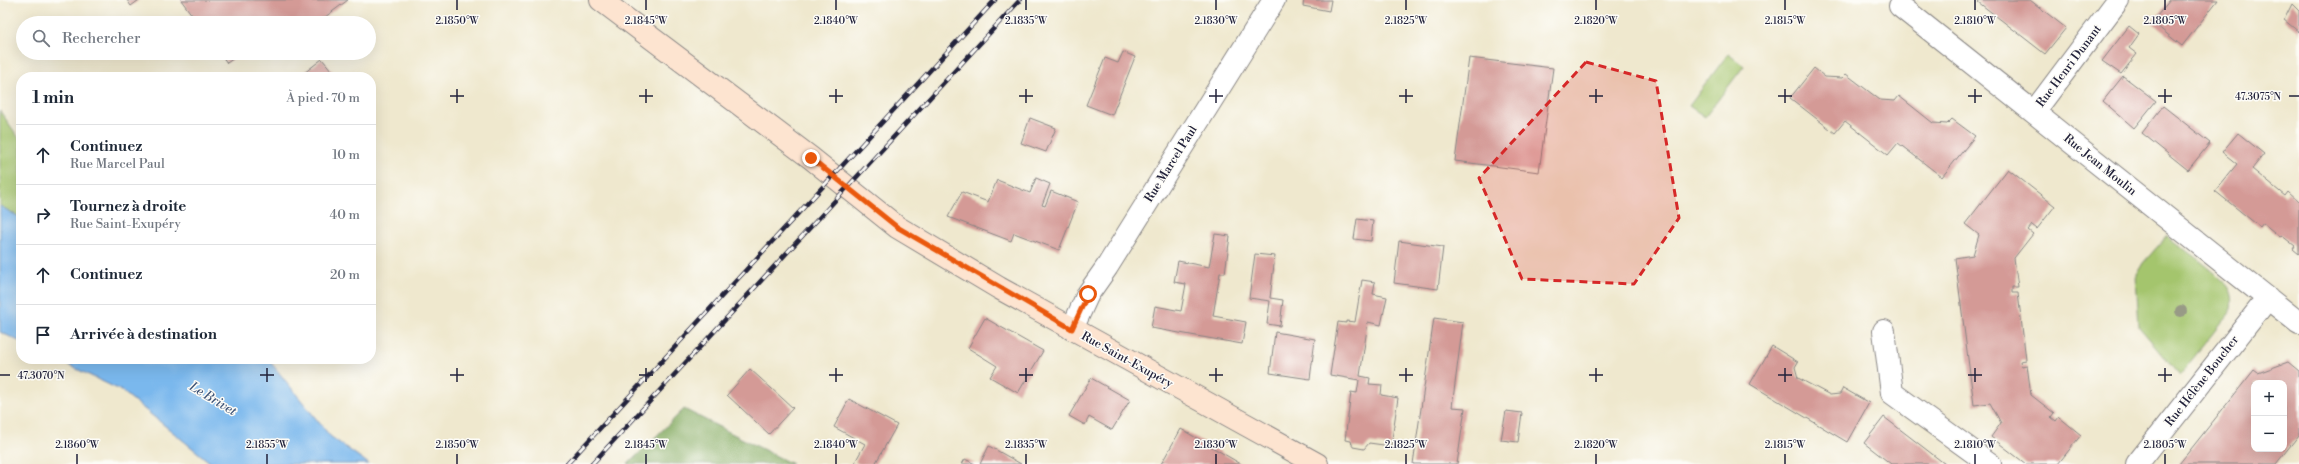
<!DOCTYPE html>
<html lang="fr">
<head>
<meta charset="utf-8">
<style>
	:root { --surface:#fff; --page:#f2f2f3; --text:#1f2937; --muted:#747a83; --line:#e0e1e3 }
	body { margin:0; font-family:"Libre Bodoni",serif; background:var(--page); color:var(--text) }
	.controls { position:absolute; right:12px; bottom:12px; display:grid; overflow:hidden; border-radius:8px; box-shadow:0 4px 16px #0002 }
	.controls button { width:36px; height:36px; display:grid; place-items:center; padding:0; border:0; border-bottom:1px solid var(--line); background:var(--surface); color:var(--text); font:20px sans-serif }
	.stop { position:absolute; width:12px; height:12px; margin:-9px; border:3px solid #ea580c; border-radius:50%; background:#fff }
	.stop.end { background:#ea580c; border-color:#fff; box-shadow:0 1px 4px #0008 }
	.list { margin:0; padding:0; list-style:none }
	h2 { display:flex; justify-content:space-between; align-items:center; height:52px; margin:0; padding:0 16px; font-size:17px }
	h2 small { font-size:13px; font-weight:400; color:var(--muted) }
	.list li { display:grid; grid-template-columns:26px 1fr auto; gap:12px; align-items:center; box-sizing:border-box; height:60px; padding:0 16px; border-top:1px solid var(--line) }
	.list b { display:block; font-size:15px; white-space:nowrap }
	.list p { margin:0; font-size:13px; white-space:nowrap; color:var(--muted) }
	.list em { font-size:13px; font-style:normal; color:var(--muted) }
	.icon { flex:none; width:22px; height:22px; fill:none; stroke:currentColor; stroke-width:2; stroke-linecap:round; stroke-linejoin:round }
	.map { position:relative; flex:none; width:2299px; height:464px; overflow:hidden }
	.search { position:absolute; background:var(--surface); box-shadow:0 4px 16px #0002; left:16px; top:16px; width:360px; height:44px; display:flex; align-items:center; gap:10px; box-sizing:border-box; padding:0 14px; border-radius:22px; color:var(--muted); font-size:15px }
	.panel { position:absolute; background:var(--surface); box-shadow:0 4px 16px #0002; left:16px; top:72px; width:360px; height:292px; border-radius:16px }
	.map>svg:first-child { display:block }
	.green { fill:#a4c56d; stroke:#637454 }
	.forest { fill:#83aa60; stroke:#52664e }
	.water { fill:#7ab8ed; stroke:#4e6d94 }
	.building { fill:#d49a96; fill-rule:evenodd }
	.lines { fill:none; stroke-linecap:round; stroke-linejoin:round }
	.street-casing { stroke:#888584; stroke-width:24 }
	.secondary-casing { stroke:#888584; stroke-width:24 }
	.street { stroke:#fff; stroke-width:22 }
	.secondary { stroke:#fde4d0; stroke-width:22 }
	.rail-casing { stroke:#22223b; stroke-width:4.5 }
	.rail { stroke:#fdfcf7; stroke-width:3; stroke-dasharray:9; stroke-linecap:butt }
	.tree { fill:#989a86 }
	.route { stroke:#ea580c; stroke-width:5 }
	.marked { fill:#d62828; fill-opacity:0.2; stroke:#d62828; stroke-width:3; stroke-dasharray:8 5; stroke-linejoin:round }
	.ticks { fill:none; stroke:#22223b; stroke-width:1.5 }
	.labels { text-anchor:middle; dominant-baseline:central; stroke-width:3; stroke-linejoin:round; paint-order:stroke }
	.street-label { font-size:12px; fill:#22223b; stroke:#fdfcf7 }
	.water-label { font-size:13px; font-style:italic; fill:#415679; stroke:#fdfcf7 }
	.ticks-label { font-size:10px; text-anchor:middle; fill:#22223b; stroke:#fdfcf7; stroke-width:3; stroke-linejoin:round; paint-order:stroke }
</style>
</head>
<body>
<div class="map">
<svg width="2299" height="464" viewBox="0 0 2299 464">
	<rect width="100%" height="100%" fill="#fdfcf7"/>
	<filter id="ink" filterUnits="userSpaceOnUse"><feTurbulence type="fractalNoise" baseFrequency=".025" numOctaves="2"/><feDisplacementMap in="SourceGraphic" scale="8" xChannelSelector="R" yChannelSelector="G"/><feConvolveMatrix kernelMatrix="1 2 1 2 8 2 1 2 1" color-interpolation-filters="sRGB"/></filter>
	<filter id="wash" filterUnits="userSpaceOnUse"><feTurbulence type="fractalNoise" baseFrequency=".012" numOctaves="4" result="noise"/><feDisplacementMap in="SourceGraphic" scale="16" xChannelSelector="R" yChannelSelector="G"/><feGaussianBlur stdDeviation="0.9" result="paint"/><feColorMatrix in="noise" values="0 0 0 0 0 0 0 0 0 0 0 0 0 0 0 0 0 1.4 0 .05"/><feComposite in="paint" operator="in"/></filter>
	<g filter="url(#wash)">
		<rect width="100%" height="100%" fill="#efe8ce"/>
		<path class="green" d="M1728,54L1744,66L1705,117L1689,106Z
			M0,111L21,141V218L0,206Z
			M2167,236C2184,250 2217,271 2229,288C2233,295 2233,301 2232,309L2180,375L2139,327L2136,275L2143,263Z"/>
		<path class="forest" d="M684,409L792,464H628Z"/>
		<path class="water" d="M0,206L21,218V342L0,332Z
			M56,359H268L330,436L369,464H212L122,391Z"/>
		<g id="blocks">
			<path class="building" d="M127,0H139L131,6Z
				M181,0H348L317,23H198Z
				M1304,0H1331L1329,11L1303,6Z
				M1980,0H2030L2066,28L2045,54L1978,2Z
				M2170,0H2218L2182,46L2152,22Z
				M2292,4L2299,11V32L2284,20Z
				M2129,26L2139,34L2129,48L2137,54L2121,74L2102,61Z
				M1123,52L1135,57L1112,115L1086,105L1105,58L1118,63Z
				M220,53H241L227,63Z
				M1469,58L1553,68L1539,172L1455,161Z
				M322,59L337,77H299Z
				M1814,68L1825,77L1842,78L1846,74L1880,100L1895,101L1899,96L1933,123L1947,124L1952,119L1975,136L1942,177L1898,143L1888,155L1845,121L1835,133L1790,98Z
				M2123,76L2156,101L2134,128L2103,101Z
				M2163,106L2210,143L2188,170L2142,133Z
				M1030,118L1056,128L1046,152L1021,143Z
				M2238,133L2264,154L2252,169L2285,196L2288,192L2299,202V254L2293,249L2295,246L2281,235L2280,237L2263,223L2260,227L2215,191L2237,164L2222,152Z
				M2008,169L2055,206L2037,229L2032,225L2028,230L2033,234L2014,258L2018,287H2012V293H2018L2026,360L2020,361L2021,366L2027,365L2031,395L2054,413L2051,417L2056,421L2059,417L2081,435L2058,464H2026L1991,437L2001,423L1990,403L1974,405L1955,258L1973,255L1979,235L1965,224Z
				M1036,178L1050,184L1042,205L1045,206L1051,191L1078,202L1059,250L1014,233L1011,241L948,217L962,192L988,202L997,180L1030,193Z
				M1357,219L1373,221L1371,241L1354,239Z
				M1215,234L1230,236L1225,273H1220L1213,316L1246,322L1242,344L1151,328L1155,306L1181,311L1186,284L1174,282L1178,261L1209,267Z
				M1399,241L1443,247L1438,289L1394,283Z
				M1255,254L1275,256L1270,298L1283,300L1280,326L1267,324L1270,301L1249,298Z
				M1362,280L1375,282L1373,294L1387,297L1381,325L1368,322L1360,376L1370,378L1369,384L1382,385L1381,395L1398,398L1391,446L1369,443L1364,449L1353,447L1351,441L1345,440L1351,392L1357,393L1359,380L1330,375L1338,322L1346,323V321L1355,322Z
				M985,318L1043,351L1018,393L990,377L997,366L968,348Z
				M1434,318L1463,322L1452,407L1465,408L1457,464H1413Z
				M1275,332L1315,339L1310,379L1270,373Z
				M1772,346L1798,362L1795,367L1798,378L1830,395L1840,394L1843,388L1869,403L1847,442L1750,384Z
				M2288,362L2299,371V435L2276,464H2179L2254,370L2258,373ZM2254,383H2284V449H2254Z
				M750,369L793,408L769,434L727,395Z
				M1091,378L1130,400L1112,430L1089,417L1085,425L1069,416Z
				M849,399L897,425L875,464H859L855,462L865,444L834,427Z
				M1506,411L1522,413L1518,442L1501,440Z
				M1884,417L1945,464H1891L1864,443Z
				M1181,429L1241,464H1161Z
				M989,446L1021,464H980Z
				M965,459L975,464H962Z"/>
		</g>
	</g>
	<g filter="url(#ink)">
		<use href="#blocks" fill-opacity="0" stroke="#888584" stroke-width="1"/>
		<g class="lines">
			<g class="street-casing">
				<path id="street" d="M1900,6L2299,323
					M2034,112L2118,0
					M1072,329L1088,294L1107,267L1274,0
					M1884,331L1892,393L1990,464
					M2137,464L2268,298"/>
			</g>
			<g class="secondary-casing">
				<path id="secondary" d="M601,0L811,158L897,227L999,288L1317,464"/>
			</g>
			<use href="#street" class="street"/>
			<use href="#secondary" class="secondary"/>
			<g class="rail-casing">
				<path id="rail" d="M567,464L995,0
					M592,464L1020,0"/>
			</g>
			<use href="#rail" class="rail"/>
		</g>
		<circle class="tree" cx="2181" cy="311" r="6"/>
	</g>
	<g class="lines" filter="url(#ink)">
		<path class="route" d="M811,158L897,227L1072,329L1088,294"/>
	</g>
	<path class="marked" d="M1586,62L1656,81L1679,218L1634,284L1522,279L1479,178Z"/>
	<path class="ticks" d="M457,0V10M646,0V10M836,0V10M1026,0V10M1216,0V10M1406,0V10M1596,0V10M1785,0V10M1975,0V10M2165,0V10M457,89V103M646,89V103M836,89V103M1026,89V103M1216,89V103M1406,89V103M1596,89V103M1785,89V103M1975,89V103M2165,89V103M450,96H464M639,96H653M829,96H843M1019,96H1033M1209,96H1223M1399,96H1413M1589,96H1603M1778,96H1792M1968,96H1982M2158,96H2172M2289,96H2299M267,368V382M457,368V382M646,368V382M836,368V382M1026,368V382M1216,368V382M1406,368V382M1596,368V382M1785,368V382M1975,368V382M2165,368V382M0,375H10M260,375H274M450,375H464M639,375H653M829,375H843M1019,375H1033M1209,375H1223M1399,375H1413M1589,375H1603M1778,375H1792M1968,375H1982M2158,375H2172M77,454V464M267,454V464M457,454V464M646,454V464M836,454V464M1026,454V464M1216,454V464M1406,454V464M1596,454V464M1785,454V464M1975,454V464M2165,454V464"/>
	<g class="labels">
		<g class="street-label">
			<text transform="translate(2069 66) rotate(-53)">Rue Henri Dunant</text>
			<text transform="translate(1171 164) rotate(-58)">Rue Marcel Paul</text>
			<text transform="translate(2100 165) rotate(39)">Rue Jean Moulin</text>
			<text transform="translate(1127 360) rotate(29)">Rue Saint-Exupéry</text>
			<text transform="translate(2202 381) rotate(-52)">Rue Hélène Boucher</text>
		</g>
		<g class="water-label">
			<text transform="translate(213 399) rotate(31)">Le Brivet</text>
		</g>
	</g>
	<g class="ticks-label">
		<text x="457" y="24">2.1850°W</text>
		<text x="646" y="24">2.1845°W</text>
		<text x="836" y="24">2.1840°W</text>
		<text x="1026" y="24">2.1835°W</text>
		<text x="1216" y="24">2.1830°W</text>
		<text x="1406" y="24">2.1825°W</text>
		<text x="1596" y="24">2.1820°W</text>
		<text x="1785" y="24">2.1815°W</text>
		<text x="1975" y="24">2.1810°W</text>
		<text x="2165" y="24">2.1805°W</text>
		<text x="2258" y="100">47.3075°N</text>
		<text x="41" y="379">47.3070°N</text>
		<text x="77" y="448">2.1860°W</text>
		<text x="267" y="448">2.1855°W</text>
		<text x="457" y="448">2.1850°W</text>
		<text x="646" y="448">2.1845°W</text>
		<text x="836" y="448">2.1840°W</text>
		<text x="1026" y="448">2.1835°W</text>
		<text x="1216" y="448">2.1830°W</text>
		<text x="1406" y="448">2.1825°W</text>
		<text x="1596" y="448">2.1820°W</text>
		<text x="1785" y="448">2.1815°W</text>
		<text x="1975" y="448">2.1810°W</text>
		<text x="2165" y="448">2.1805°W</text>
	</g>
</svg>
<div class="controls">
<button>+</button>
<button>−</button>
</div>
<div class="stop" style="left:1088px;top:294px"></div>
<div class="stop end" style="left:811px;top:158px"></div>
<div class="search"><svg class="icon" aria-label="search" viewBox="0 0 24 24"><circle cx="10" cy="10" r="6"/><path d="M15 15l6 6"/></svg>Rechercher</div>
<section class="panel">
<h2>1 min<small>À pied · 70 m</small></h2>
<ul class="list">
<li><svg class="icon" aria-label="ahead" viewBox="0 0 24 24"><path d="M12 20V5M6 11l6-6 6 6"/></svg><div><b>Continuez</b><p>Rue Marcel Paul</p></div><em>10 m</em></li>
<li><svg class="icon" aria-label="right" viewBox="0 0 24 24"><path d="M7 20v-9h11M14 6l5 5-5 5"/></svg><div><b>Tournez à droite</b><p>Rue Saint-Exupéry</p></div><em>40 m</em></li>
<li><svg class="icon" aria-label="ahead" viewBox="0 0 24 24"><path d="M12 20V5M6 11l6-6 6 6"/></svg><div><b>Continuez</b></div><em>20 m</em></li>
<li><svg class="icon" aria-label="arrive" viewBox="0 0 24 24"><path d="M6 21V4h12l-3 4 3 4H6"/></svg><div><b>Arrivée à destination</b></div></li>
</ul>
</section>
</div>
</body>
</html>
